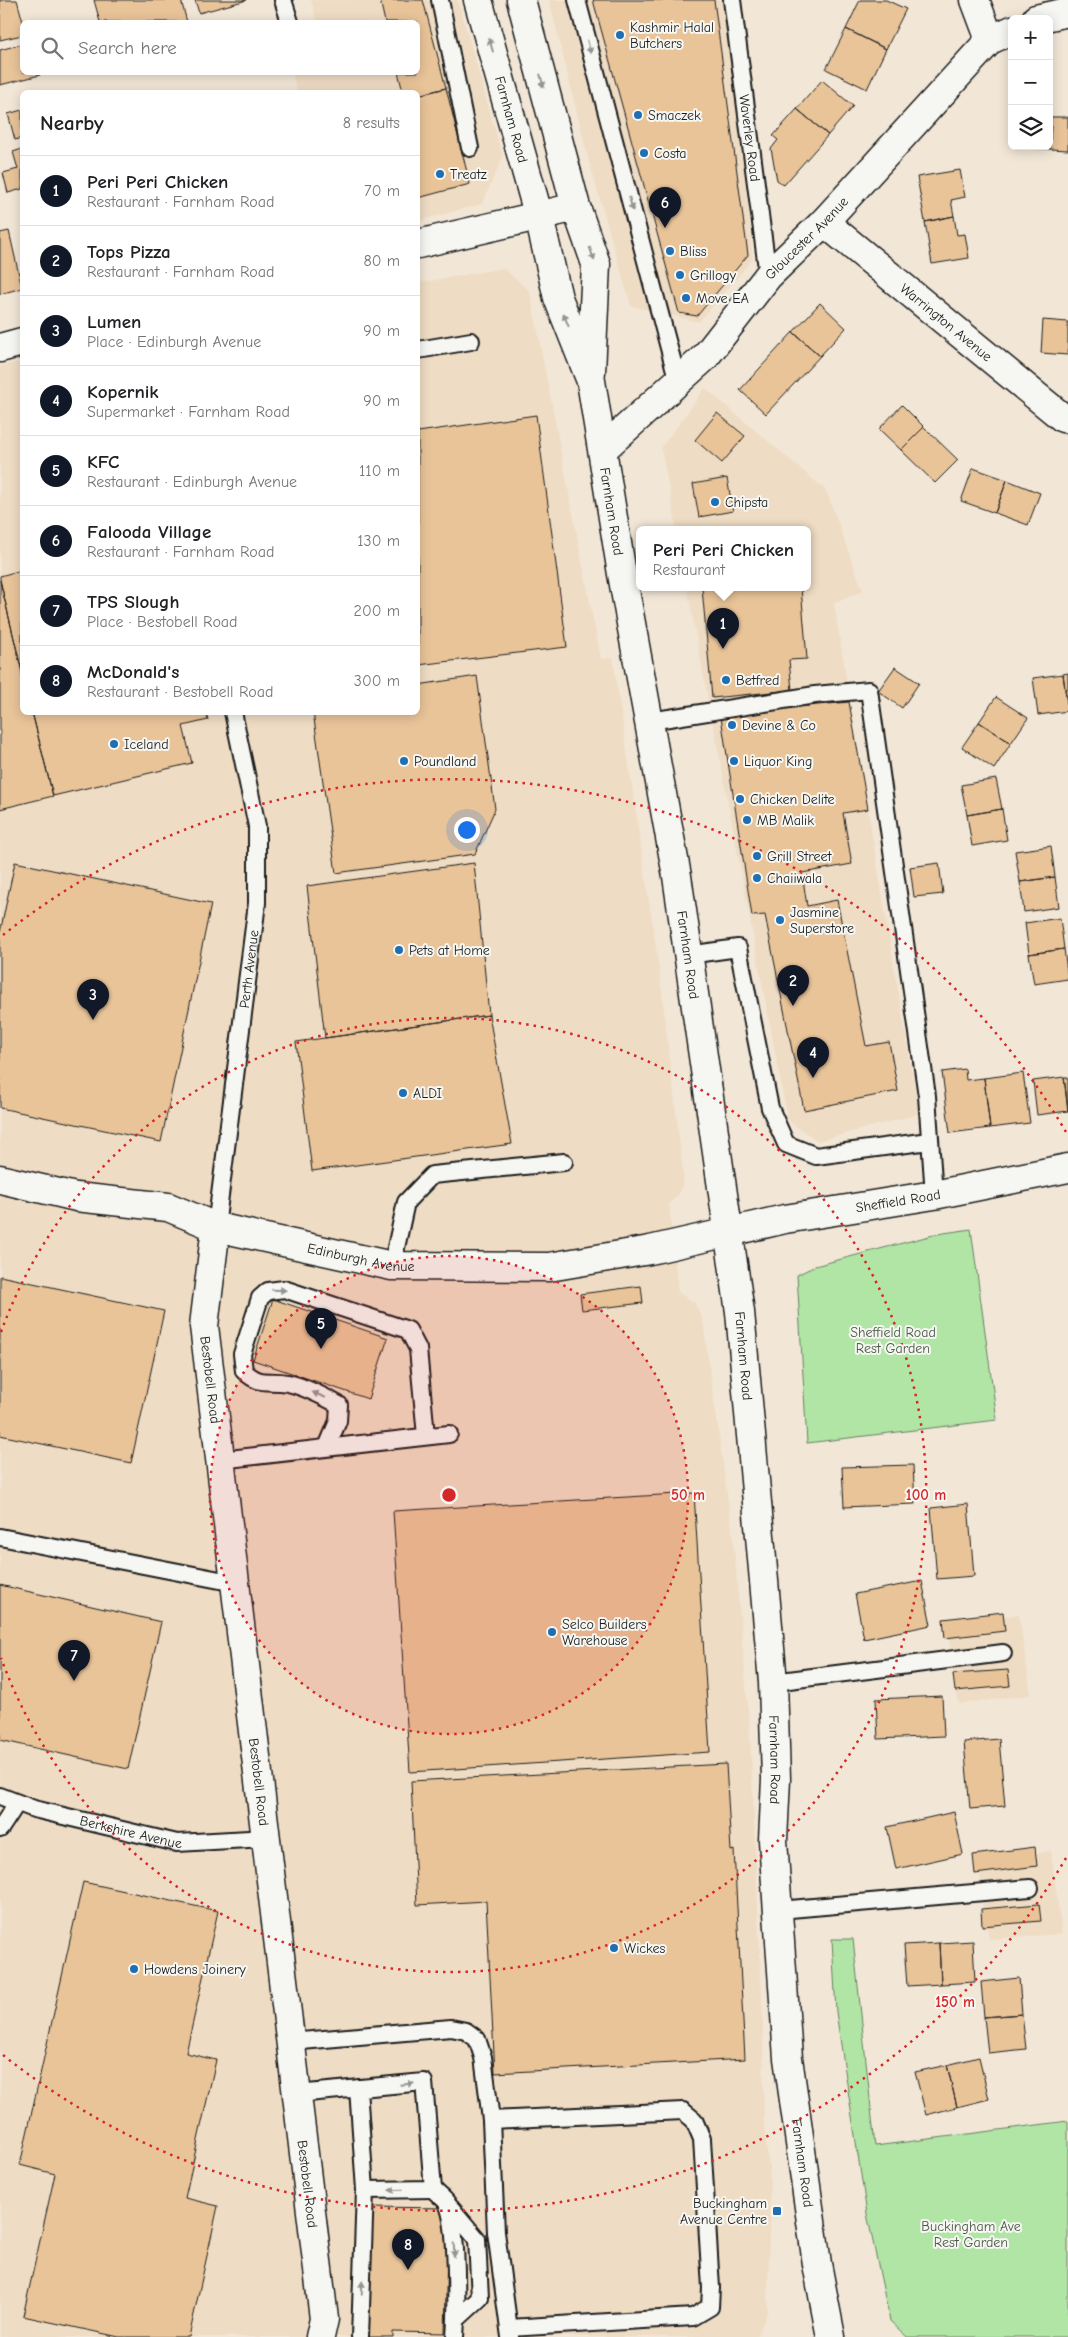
<!DOCTYPE html>
<html lang="en">
<head>
<meta charset="utf-8">
<style>
	:root { --surface:#fff; --page:#f6f6f6; --text:#202124; --muted:#757577; --line:#e0e0e0; --accent:#111827 }
	body { margin:0; font-family:"Comic Neue",sans-serif; background:var(--page); color:var(--text) }
	.controls { position:absolute; right:15px; top:15px; display:grid; overflow:hidden; border-radius:8px; box-shadow:0 2px 12px #0003 }
	.controls button { width:45px; height:45px; display:grid; place-items:center; padding:0; border:0; border-bottom:1px solid var(--line); background:var(--surface); color:var(--text); font:25px sans-serif }
	.you { position:absolute; left:466px; top:829px; width:18px; height:18px; margin:-12px; border:4px solid #fff; border-radius:50%; background:#1a73e8; box-shadow:0 0 0 8px #1a73e833 }
	.badge { display:grid; place-items:center; width:32px; height:32px; border-radius:50%; background:var(--accent); color:#fff; font-size:16px; font-weight:700 }
	.pin { position:absolute; translate:-50% -41px; filter:drop-shadow(0 1px 2px #0008) }
	.pin::after { content:''; position:absolute; top:26px; width:18px; height:15px; background:inherit; clip-path:polygon(0 0,100% 0,50% 100%) }
	.popup { position:absolute; left:636px; top:526px; width:175px; height:65px; box-sizing:border-box; display:grid; place-content:center; border-radius:8px; background:var(--surface); filter:drop-shadow(0 1px 4px #0005); font-size:16px; white-space:nowrap; color:var(--muted) }
	.popup b { font-size:19px; color:var(--text) }
	.popup::after { content:''; position:absolute; left:50%; top:100%; margin-left:-10px; border:10px solid transparent; border-top-color:var(--surface) }
	.list { margin:0; padding:0; list-style:none }
	h2 { display:flex; justify-content:space-between; align-items:center; height:65px; margin:0; padding:0 20px; font-size:21px }
	h2 small { font-size:16px; font-weight:400; color:var(--muted) }
	.list li { display:grid; grid-template-columns:32px 1fr auto; gap:15px; align-items:center; box-sizing:border-box; height:70px; padding:0 20px; border-top:1px solid var(--line) }
	.list b { display:block; font-size:19px; white-space:nowrap }
	.list p { margin:0; font-size:16px; white-space:nowrap; color:var(--muted) }
	.list em { font-size:16px; font-style:normal; color:var(--muted) }
	.icon { flex:none; width:28px; height:28px; fill:none; stroke:currentColor; stroke-width:2; stroke-linecap:round; stroke-linejoin:round }
	.map { position:relative; flex:none; width:1068px; height:2337px; overflow:hidden }
	.search { position:absolute; background:var(--surface); box-shadow:0 2px 12px #0003; left:20px; top:20px; width:400px; height:55px; display:flex; align-items:center; gap:12px; box-sizing:border-box; padding:0 18px; border-radius:8px; color:var(--muted); font-size:19px }
	.panel { position:absolute; background:var(--surface); box-shadow:0 2px 12px #0003; left:20px; top:90px; width:400px; height:625px; border-radius:8px }
	.map>svg:first-child { display:block }
	.built { fill:#efdcc4 }
	.green { fill:#b1e5a6; stroke:#668061 }
	.building { fill:#e9c499; stroke:#1c1c1c }
	.lines { fill:none; stroke-linecap:round; stroke-linejoin:round }
	.lane-casing { stroke:#1c1c1c; stroke-width:20 }
	.street-casing { stroke:#1c1c1c; stroke-width:31 }
	.secondary-casing { stroke:#1c1c1c; stroke-width:31 }
	.primary-casing { stroke:#1c1c1c; stroke-width:31 }
	.lane { stroke:#f6f6f2; stroke-width:16 }
	.street { stroke:#f6f6f2; stroke-width:28 }
	.secondary { stroke:#f6f6f2; stroke-width:28 }
	.primary { stroke:#f6f6f2; stroke-width:28 }
	.oneway { fill:#949492 }
	.ring { fill:none; stroke:#d62828; stroke-width:2.5; stroke-dasharray:2.5 5 }
	.poi-dot { fill:#1f6fb2; stroke:#f6f6f2; stroke-width:2 }
	.labels { text-anchor:middle; dominant-baseline:central; stroke-width:4; stroke-linejoin:round; paint-order:stroke }
	.poi-label { font-size:14px; fill:#1c1c1c; stroke:#f6f6f2; text-anchor:start }
	.street-label { font-size:14px; fill:#1c1c1c; stroke:#f6f6f2 }
	.park-label { font-size:14px; fill:#495845; stroke:#f6f6f2 }
	.centre { fill:#d62828; stroke:#f6f6f2; stroke-width:2.5 }
	.ring-label { font-size:15px; text-anchor:middle; font-weight:bold; fill:#d62828; stroke:#f6f6f2; stroke-width:4; stroke-linejoin:round; paint-order:stroke }
</style>
</head>
<body>
<div class="map">
<svg width="1068" height="2337" viewBox="0 0 1068 2337">
	<rect width="100%" height="100%" fill="#f2e7d7"/>
	<filter id="ink" filterUnits="userSpaceOnUse"><feTurbulence type="fractalNoise" baseFrequency=".02" numOctaves="2"/><feDisplacementMap in="SourceGraphic" scale="10" xChannelSelector="R" yChannelSelector="G"/><feConvolveMatrix kernelMatrix="1 2 1 2 8 2 1 2 1" color-interpolation-filters="sRGB"/></filter>
	<g filter="url(#ink)">
		<path class="built" d="M311,0H458L503,157L482,204L418,221V92H297L292,73L418,72V22H317Z
			M549,0H728L753,259L699,322L631,306L589,162Z
			M503,268L530,291L601,659L613,658L659,967L684,1180L678,1195L669,1204L678,1292L695,1303L703,1321L733,1535L750,1730L763,2022L764,2123L770,2177L768,2311L757,2337H0V366L22,361V712H418V283Z
			M705,388L826,490L863,591L834,603L847,682L709,705L687,588H807V530H677L661,448Z
			M849,697L919,1114L818,1141L788,1121L712,718Z
			M1019,1614L1031,1695L959,1704L953,1674L948,1624Z
			M1051,1851L1062,1934L989,1939L982,1901L979,1861Z"/>
		<path class="green" d="M971,1229L997,1420L807,1443L797,1275L815,1266L937,1234Z
			M832,1939H853L875,2146L1068,2121V2337H907L890,2321L867,2214L836,2012Z"/>
		<path class="building" d="M0,0H17L23,22L22,35L0,40Z
			M94,0H181L187,22H100Z
			M195,0H247L199,13Z
			M380,0H423L446,88L418,95V92H403L398,72H418V22H385Z
			M593,0H714L748,255L697,316L679,313Z
			M860,0H886L906,9L886,49L846,29Z
			M846,29L886,49L867,89L826,69Z
			M22,44V72H39L40,75L0,85V50Z
			M822,80L853,106L828,135L797,109Z
			M446,88L470,184L418,198V95Z
			M797,109L828,135L784,185L777,180L771,149L778,140L773,136Z
			M22,110V138L15,140L8,114Z
			M1049,117H1051L1050,149L1016,148V146H1049Z
			M1051,117H1068V150L1050,149Z
			M22,149V189L8,193L3,173L18,169L13,152Z
			M960,170L965,197L951,200L954,216L925,222L917,177Z
			M954,216L957,235L965,234L969,258L932,264L925,222Z
			M9,231L22,288L0,294V233Z
			M820,303L846,328L820,356L793,332Z
			M1043,320L1068,322V355L1041,353Z
			M793,332L820,356L766,414L740,390Z
			M902,405L924,427L901,450L879,429Z
			M717,413L745,436L722,463L695,440Z
			M536,415L567,647L418,665V432Z
			M924,427L958,460L935,483L901,450Z
			M973,468L1007,480L995,513L961,501Z
			M727,478L733,511L699,517L693,484Z
			M1007,480L1040,493L1028,525L995,513Z
			M22,570V672L0,580V576Z
			M0,580L22,672V712H32L53,796L0,809Z
			M702,588H801L807,659L789,660L792,690L712,698Z
			M895,667L919,683L902,708L878,691Z
			M1068,673V711L1063,674Z
			M1063,674L1068,711L1038,715L1033,678Z
			M477,676L495,809L475,854L336,873L313,712H418V685Z
			M996,697L1028,718L1011,743L979,722Z
			M849,702L868,809L843,813L852,864L802,873L807,906L837,900L866,1046L889,1042L898,1091L804,1110L765,915L752,916L721,717L777,709Z
			M32,712H206L208,720L183,726L192,763L53,796Z
			M979,722L1011,743L994,769L962,747Z
			M996,779L1002,809L967,815L961,785Z
			M1002,809L1007,840L972,846L967,815Z
			M1051,846L1055,877L1020,882L1015,851Z
			M15,862L211,904L161,1142L0,1108V933Z
			M474,863L489,1015L325,1038L307,886Z
			M939,863L943,894L914,897L910,867Z
			M1055,877L1059,907L1024,912L1020,882Z
			M1060,918L1064,949L1029,954L1025,923Z
			M1064,949L1068,979L1034,984L1029,954Z
			M489,1015L512,1144L312,1171L296,1042Z
			M965,1069L966,1080L984,1078L990,1128L950,1133L942,1072Z
			M1023,1073L1030,1123L990,1128L984,1078Z
			M1064,1077H1068V1111Z
			M1064,1077L1068,1111L1037,1115L1033,1081Z
			M0,1276L164,1311L131,1463L0,1435Z
			M641,1286L643,1303L582,1310L580,1294Z
			M273,1299L388,1338L368,1399L253,1360Z
			M913,1465L915,1504L844,1507L842,1467Z
			M694,1493L710,1752L410,1772L393,1511Z
			M968,1504L974,1576L937,1579L931,1508Z
			M922,1581L931,1625L864,1639L855,1594Z
			M0,1585L161,1622L128,1769L0,1740Z
			M1003,1612L1005,1631L945,1638L943,1619Z
			M1008,1670L1010,1686L955,1691L953,1674Z
			M942,1696L944,1736L878,1739L876,1699Z
			M999,1739L1005,1806L970,1809L964,1742Z
			M726,1764L731,1851L734,1850L745,2059L495,2073L486,1901L417,1905L411,1781Z
			M954,1812L963,1854L896,1869L887,1827Z
			M1035,1847L1037,1866L975,1874L973,1855Z
			M83,1882L218,1911L186,2053L216,2060L185,2198L218,2206L189,2337H119L23,2316L55,2174L20,2165Z
			M1039,1904L1041,1921L982,1926L981,1909Z
			M973,1941L975,1982L941,1984L939,1943Z
			M939,1943L941,1984L907,1986L904,1945Z
			M1019,1978L1022,2014L984,2017L981,1982Z
			M1022,2014L1026,2049L988,2053L984,2017Z
			M979,2057L989,2099L957,2107L947,2065Z
			M947,2065L957,2107L926,2115L915,2072Z
			M370,2207L448,2208L445,2333L393,2332V2337H368Z"/>
		<g class="lines">
			<g class="lane-casing">
				<g id="lane">
					<path d="M283,0L290,22"/>
					<path d="M440,0L470,148"/>
					<path d="M577,0L678,382"/>
					<path id="s1" d="M732,0L768,276"/>
					<path d="M418,350L471,341"/>
					<path d="M650,721L815,695L869,690L927,1096L934,1195"/>
					<path d="M688,955L738,948L770,1108L786,1144L816,1156L929,1141"/>
					<path id="s2" d="M216,1227L257,903V826L233,712"/>
					<path d="M392,1266L406,1202L432,1175L564,1162"/>
					<path d="M327,1447L338,1421L339,1405C323,1396 305,1387 288,1383C267,1379 261,1387 244,1371L242,1354L260,1298L268,1291L284,1289L408,1330L418,1349L426,1436"/>
					<path d="M220,1460L449,1434"/>
					<path d="M0,1537L235,1583"/>
					<path d="M773,1682L1003,1653"/>
					<path id="s3" d="M0,1796L34,1809L177,1843L266,1838"/>
					<path d="M0,1829L17,1803"/>
					<path d="M779,1910L1030,1888"/>
					<path d="M290,2042L451,2028L466,2031L477,2039L483,2057L491,2120L496,2232L510,2337"/>
					<path d="M297,2094L424,2082L433,2189L365,2190L358,2088"/>
					<path d="M491,2120L683,2111L694,2120L702,2139L711,2288L710,2307L693,2317L509,2328"/>
					<path d="M433,2189C437,2194 444,2198 447,2203C458,2224 457,2311 455,2337"/>
					<path d="M450,2207L477,2239L480,2298L456,2320"/>
					<path d="M360,2337L365,2190"/>
				</g>
			</g>
			<g class="street-casing">
				<g id="street">
					<path d="M975,0L990,40"/>
					<path d="M1036,19L1068,12"/>
					<path id="s4" d="M824,222L1063,418L1068,419"/>
					<path d="M418,244L576,207"/>
					<path d="M0,348L22,342"/>
					<path id="s5" d="M603,449L705,357L768,276L824,222L990,40L1012,30"/>
					<path id="s6" d="M216,1227L204,1326L324,2319L320,2337"/>
					<path id="s7" d="M729,1232L785,1219L934,1195L1068,1168"/>
				</g>
			</g>
			<g class="secondary-casing">
				<g id="secondary">
					<path id="s8" d="M0,1179L76,1197L168,1207L216,1227L392,1266L549,1267L650,1250L729,1232"/>
				</g>
			</g>
			<g class="primary-casing">
				<g id="primary">
					<path id="s9" d="M478,0L539,217L558,298L591,381L622,574L677,876L740,1312L773,1682L776,1779L773,1840L788,2058L817,2264L831,2337"/>
					<path d="M521,0L576,207L596,264L591,372"/>
				</g>
			</g>
			<use href="#lane" class="lane"/>
			<use href="#street" class="street"/>
			<use href="#secondary" class="secondary"/>
			<use href="#primary" class="primary"/>
		</g>
		<defs><path id="oneway-solid" d="M-6-.8H1V-3.2L6.5 0L1 3.2V.8H-6Z" transform="scale(1.25)"/></defs>
		<g class="oneway">
			<use href="#oneway-solid" transform="translate(491 45) rotate(-106)"/>
			<use href="#oneway-solid" transform="translate(589 47) rotate(75)"/>
			<use href="#oneway-solid" transform="translate(542 81) rotate(75)"/>
			<use href="#oneway-solid" transform="translate(631 204) rotate(75)"/>
			<use href="#oneway-solid" transform="translate(592 254) rotate(71)"/>
			<use href="#oneway-solid" transform="translate(566 320) rotate(-112)"/>
			<use href="#oneway-solid" transform="translate(279 1290) rotate(1)"/>
			<use href="#oneway-solid" transform="translate(319 1395) rotate(-157)"/>
			<use href="#oneway-solid" transform="translate(407 2084) rotate(-5)"/>
			<use href="#oneway-solid" transform="translate(396 2190) rotate(179)"/>
			<use href="#oneway-solid" transform="translate(454 2250) rotate(88)"/>
			<use href="#oneway-solid" transform="translate(362 2288) rotate(-88)"/>
		</g>
	</g>
	<circle cx="449" cy="1495" r="239" fill="#d62828" fill-opacity=".12"/>
	<g class="ring">
		<circle cx="449" cy="1495" r="239"/>
		<path d="M1 1332A477 477 0 1 1 1 1658"/>
		<path d="M1066 1858A716 716 0 0 1 3 2055M3 935A716 716 0 0 1 1066 1132"/>
	</g>
	<g class="poi-dot">
		<circle cx="620" cy="35" r="5"/>
		<circle cx="638" cy="115" r="5"/>
		<circle cx="644" cy="153" r="5"/>
		<circle cx="440" cy="174" r="5"/>
		<circle cx="670" cy="251" r="5"/>
		<circle cx="680" cy="275" r="5"/>
		<circle cx="686" cy="298" r="5"/>
		<circle cx="715" cy="502" r="5"/>
		<circle cx="726" cy="680" r="5"/>
		<circle cx="732" cy="725" r="5"/>
		<circle cx="114" cy="744" r="5"/>
		<circle cx="404" cy="761" r="5"/>
		<circle cx="734" cy="761" r="5"/>
		<circle cx="740" cy="799" r="5"/>
		<circle cx="747" cy="820" r="5"/>
		<circle cx="757" cy="856" r="5"/>
		<circle cx="757" cy="878" r="5"/>
		<circle cx="780" cy="920" r="5"/>
		<circle cx="399" cy="950" r="5"/>
		<circle cx="403" cy="1093" r="5"/>
		<circle cx="552" cy="1632" r="5"/>
		<circle cx="614" cy="1948" r="5"/>
		<circle cx="134" cy="1969" r="5"/>
		<rect x="772" y="2206" width="10" height="10" rx="2.5"/>
	</g>
	<g class="labels">
		<g class="poi-label">
			<text x="630" y="27">Kashmir Halal<tspan x="630" dy="16">Butchers</tspan></text>
			<text x="648" y="115">Smaczek</text>
			<text x="654" y="153">Costa</text>
			<text x="450" y="174">Treatz</text>
			<text x="680" y="251">Bliss</text>
			<text x="690" y="275">Grillogy</text>
			<text x="696" y="298">Move EA</text>
			<text x="725" y="502">Chipsta</text>
			<text x="736" y="680">Betfred</text>
			<text x="742" y="725">Devine &amp; Co</text>
			<text x="124" y="744">Iceland</text>
			<text x="414" y="761">Poundland</text>
			<text x="744" y="761">Liquor King</text>
			<text x="750" y="799">Chicken Delite</text>
			<text x="757" y="820">MB Malik</text>
			<text x="767" y="856">Grill Street</text>
			<text x="767" y="878">Chaiiwala</text>
			<text x="790" y="912">Jasmine<tspan x="790" dy="16">Superstore</tspan></text>
			<text x="409" y="950">Pets at Home</text>
			<text x="413" y="1093">ALDI</text>
			<text x="562" y="1624">Selco Builders<tspan x="562" dy="16">Warehouse</tspan></text>
			<text x="624" y="1948">Wickes</text>
			<text x="144" y="1969">Howdens Joinery</text>
			<text x="767" y="2203" text-anchor="end">Buckingham<tspan x="767" dy="16">Avenue Centre</tspan></text>
		</g>
		<g class="street-label">
			<text stroke="none"><textPath href="#s9" startOffset="124">Farnham Road</textPath></text>
			<text stroke="none"><textPath href="#s1" startOffset="139">Waverley Road</textPath></text>
			<text stroke="none"><textPath href="#s5" startOffset="294">Gloucester Avenue</textPath></text>
			<text stroke="none"><textPath href="#s4" startOffset="158">Warrington Avenue</textPath></text>
			<text stroke="none"><textPath href="#s9" startOffset="530">Farnham Road</textPath></text>
			<text stroke="none"><textPath href="#s9" startOffset="980">Farnham Road</textPath></text>
			<text stroke="none"><textPath href="#s2" startOffset="260">Perth Avenue</textPath></text>
			<text stroke="none"><textPath href="#s7" startOffset="172">Sheffield Road</textPath></text>
			<text stroke="none"><textPath href="#s8" startOffset="371">Edinburgh Avenue</textPath></text>
			<text stroke="none"><textPath href="#s9" startOffset="1385">Farnham Road</textPath></text>
			<text stroke="none"><textPath href="#s6" startOffset="154">Bestobell Road</textPath></text>
			<text stroke="none"><textPath href="#s9" startOffset="1790">Farnham Road</textPath></text>
			<text stroke="none"><textPath href="#s6" startOffset="559">Bestobell Road</textPath></text>
			<text stroke="none"><textPath href="#s3" startOffset="136">Berkshire Avenue</textPath></text>
			<text stroke="none"><textPath href="#s9" startOffset="2195">Farnham Road</textPath></text>
			<text stroke="none"><textPath href="#s6" startOffset="964">Bestobell Road</textPath></text>
		</g>
		<g class="park-label">
			<text x="893" y="1332">Sheffield Road<tspan x="893" dy="16">Rest Garden</tspan></text>
			<text x="971" y="2226">Buckingham Ave<tspan x="971" dy="16">Rest Garden</tspan></text>
		</g>
	</g>
	<circle cx="449" cy="1495" r="8" class="centre"/>
	<g class="ring-label">
		<text x="688" y="1500">50 m</text>
		<text x="926" y="1500">100 m</text>
		<text x="955" y="2007">150 m</text>
	</g>
</svg>
<div class="controls">
<button>+</button>
<button>−</button>
<button><svg class="icon" aria-label="layers" viewBox="0 0 24 24"><path d="M12 4l9 5-9 5-9-5zM3 14l9 5 9-5"/></svg></button>
</div>
<div class="you"></div>
<div class="pin badge" style="left:723px;top:649px">1</div>
<div class="popup"><b>Peri Peri Chicken</b>Restaurant</div>
<div class="pin badge" style="left:793px;top:1006px">2</div>
<div class="pin badge" style="left:93px;top:1020px">3</div>
<div class="pin badge" style="left:813px;top:1078px">4</div>
<div class="pin badge" style="left:321px;top:1349px">5</div>
<div class="pin badge" style="left:665px;top:228px">6</div>
<div class="pin badge" style="left:74px;top:1681px">7</div>
<div class="pin badge" style="left:408px;top:2270px">8</div>
<div class="search"><svg class="icon" aria-label="search" viewBox="0 0 24 24"><circle cx="10" cy="10" r="6"/><path d="M15 15l6 6"/></svg>Search here</div>
<section class="panel">
<h2>Nearby<small>8 results</small></h2>
<ul class="list">
<li><span class="badge">1</span><div><b>Peri Peri Chicken</b><p>Restaurant · Farnham Road</p></div><em>70 m</em></li>
<li><span class="badge">2</span><div><b>Tops Pizza</b><p>Restaurant · Farnham Road</p></div><em>80 m</em></li>
<li><span class="badge">3</span><div><b>Lumen</b><p>Place · Edinburgh Avenue</p></div><em>90 m</em></li>
<li><span class="badge">4</span><div><b>Kopernik</b><p>Supermarket · Farnham Road</p></div><em>90 m</em></li>
<li><span class="badge">5</span><div><b>KFC</b><p>Restaurant · Edinburgh Avenue</p></div><em>110 m</em></li>
<li><span class="badge">6</span><div><b>Falooda Village</b><p>Restaurant · Farnham Road</p></div><em>130 m</em></li>
<li><span class="badge">7</span><div><b>TPS Slough</b><p>Place · Bestobell Road</p></div><em>200 m</em></li>
<li><span class="badge">8</span><div><b>McDonald's</b><p>Restaurant · Bestobell Road</p></div><em>300 m</em></li>
</ul>
</section>
</div>
</body>
</html>
